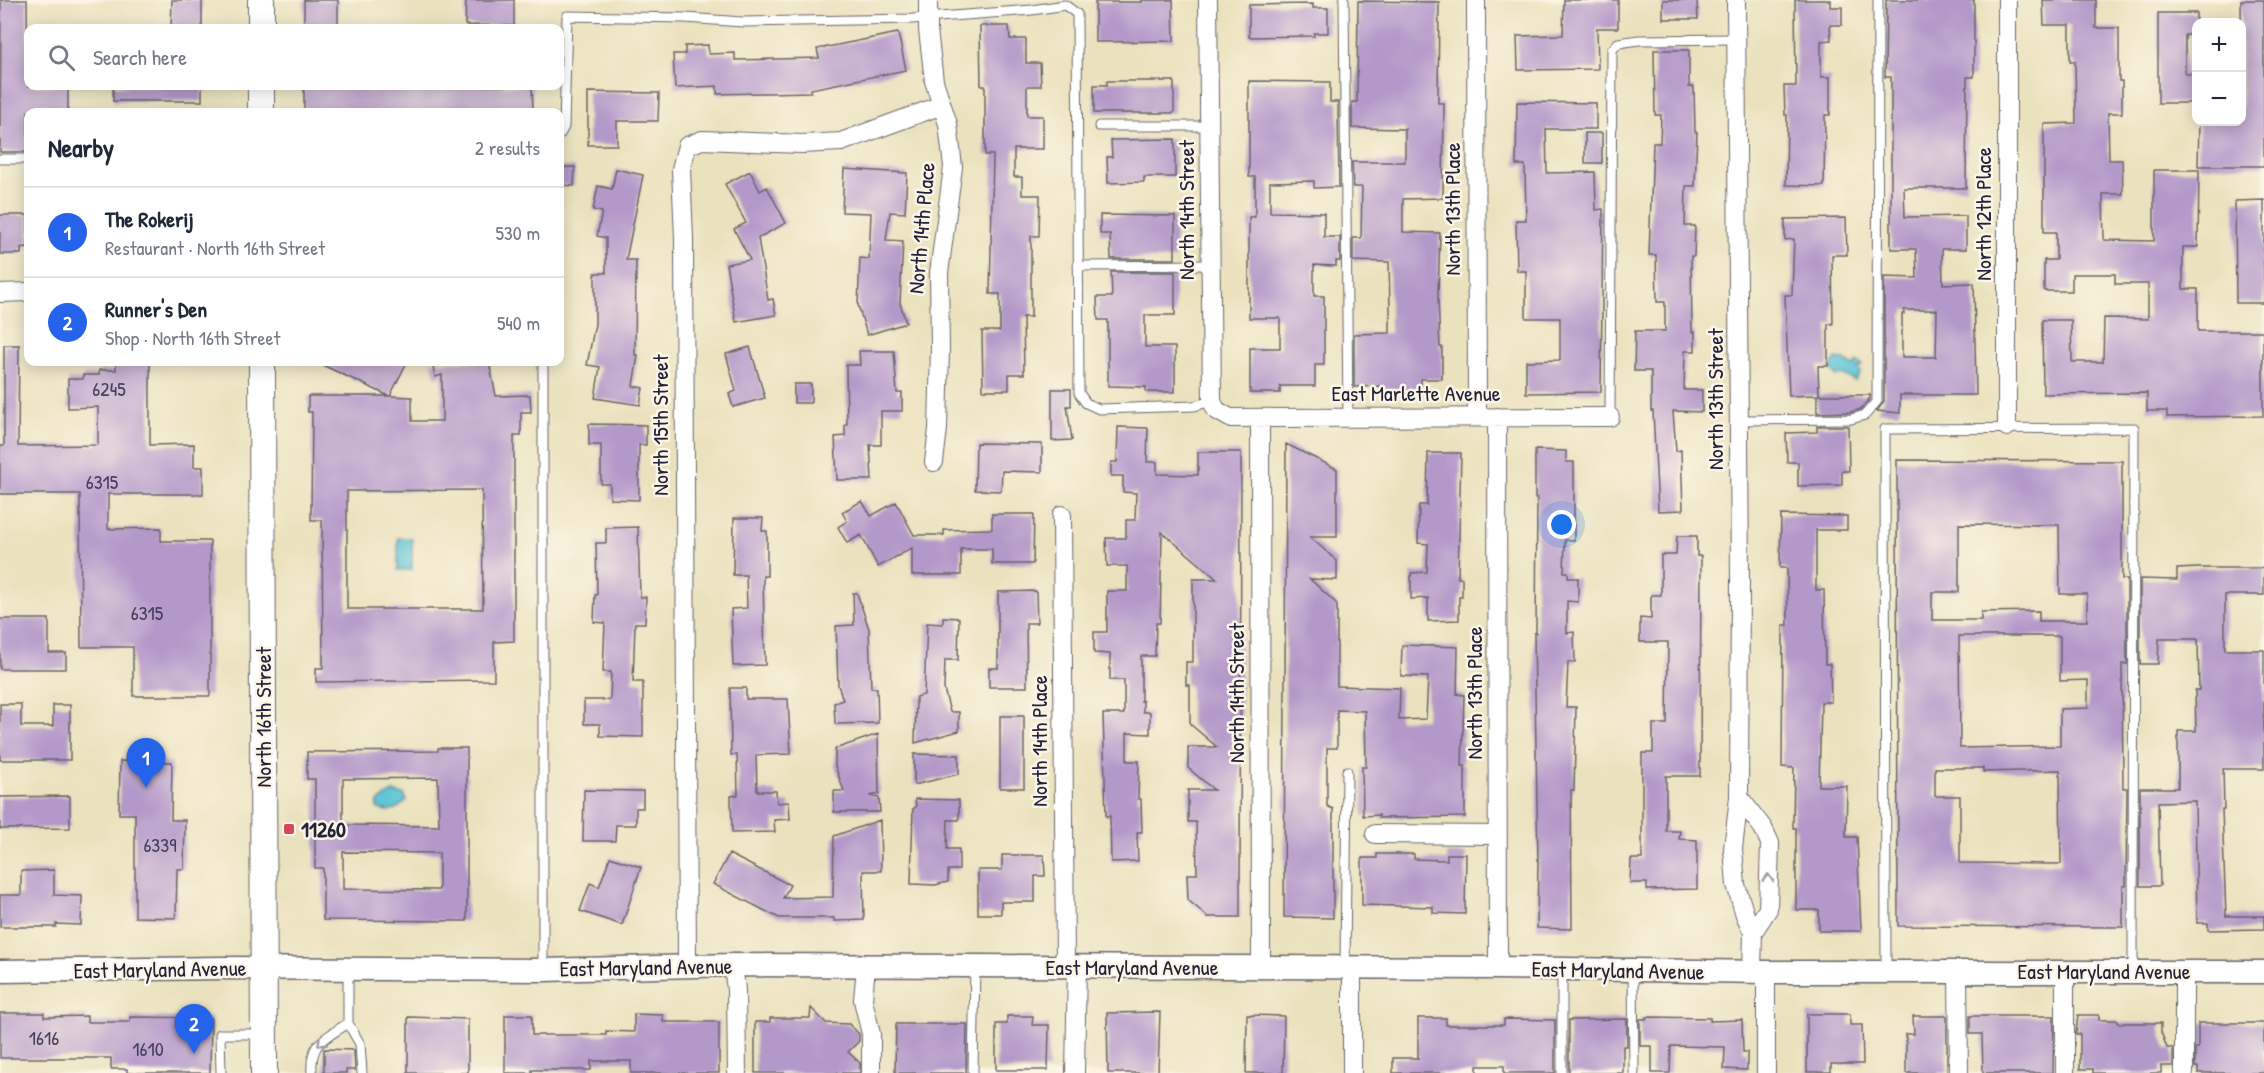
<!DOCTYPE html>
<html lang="en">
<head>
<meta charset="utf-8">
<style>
	:root { --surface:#fff; --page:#f6f6f7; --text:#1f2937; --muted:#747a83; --line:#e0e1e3; --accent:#2563eb }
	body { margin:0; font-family:"Patrick Hand",sans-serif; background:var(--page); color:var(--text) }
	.controls { position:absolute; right:18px; top:18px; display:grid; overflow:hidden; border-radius:12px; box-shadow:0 3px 15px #0003 }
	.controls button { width:54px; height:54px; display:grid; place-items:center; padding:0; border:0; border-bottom:2px solid var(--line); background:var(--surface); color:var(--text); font:30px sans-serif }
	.you { position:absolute; left:1562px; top:525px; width:21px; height:21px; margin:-15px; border:4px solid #fff; border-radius:50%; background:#1a73e8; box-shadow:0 0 0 9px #1a73e833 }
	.badge { display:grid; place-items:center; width:39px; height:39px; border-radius:50%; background:var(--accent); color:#fff; font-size:20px; font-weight:700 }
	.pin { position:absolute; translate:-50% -50px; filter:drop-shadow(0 2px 3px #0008) }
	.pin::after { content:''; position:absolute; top:32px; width:21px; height:18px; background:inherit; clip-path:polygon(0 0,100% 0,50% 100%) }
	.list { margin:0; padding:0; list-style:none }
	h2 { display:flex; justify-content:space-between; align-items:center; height:78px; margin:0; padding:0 24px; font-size:26px }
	h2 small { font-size:20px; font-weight:400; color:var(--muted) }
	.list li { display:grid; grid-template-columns:39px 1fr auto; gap:18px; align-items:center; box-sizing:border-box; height:90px; padding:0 24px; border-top:2px solid var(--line) }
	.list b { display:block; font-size:22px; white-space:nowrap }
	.list p { margin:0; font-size:20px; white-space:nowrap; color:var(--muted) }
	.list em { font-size:20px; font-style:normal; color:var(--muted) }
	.icon { flex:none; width:33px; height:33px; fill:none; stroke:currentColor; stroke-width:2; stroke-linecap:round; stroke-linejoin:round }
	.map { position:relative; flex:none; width:2264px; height:1073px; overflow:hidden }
	.search { position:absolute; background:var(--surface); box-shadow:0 3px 15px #0003; left:24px; top:24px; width:540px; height:66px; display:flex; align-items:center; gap:15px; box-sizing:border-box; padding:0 21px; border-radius:12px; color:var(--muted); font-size:22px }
	.panel { position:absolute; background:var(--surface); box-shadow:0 3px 15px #0003; left:24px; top:108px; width:540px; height:258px; border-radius:12px }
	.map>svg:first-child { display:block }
	.water { fill:#5ac3d5; stroke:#3e7288; stroke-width:1.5 }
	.building { fill:#b399c9; fill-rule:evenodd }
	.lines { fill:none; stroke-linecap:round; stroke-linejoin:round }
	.service-casing { stroke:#686569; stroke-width:11 }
	.minor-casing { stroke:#686569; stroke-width:20 }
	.tertiary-casing { stroke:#686569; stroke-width:25 }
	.secondary-casing { stroke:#686569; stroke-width:28 }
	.service { stroke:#fff; stroke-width:9 }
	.minor { stroke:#fff; stroke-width:18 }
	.tertiary { stroke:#fff; stroke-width:22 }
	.secondary { stroke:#fff; stroke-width:26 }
	.oneway { stroke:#9c9ca7 }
	.poi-dot { fill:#d1495b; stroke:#fcf5e5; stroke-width:2 }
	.labels { text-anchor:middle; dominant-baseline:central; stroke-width:5; stroke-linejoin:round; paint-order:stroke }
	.number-label { font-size:20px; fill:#46405e }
	.street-label { font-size:22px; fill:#22223b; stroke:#fcf5e5 }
	.poi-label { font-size:22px; font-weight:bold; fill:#22223b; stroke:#fcf5e5; text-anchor:start }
</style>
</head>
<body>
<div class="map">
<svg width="2264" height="1073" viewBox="0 0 2264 1073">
	<rect width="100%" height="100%" fill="#fcf5e5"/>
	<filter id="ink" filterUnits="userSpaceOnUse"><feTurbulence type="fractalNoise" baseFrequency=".0167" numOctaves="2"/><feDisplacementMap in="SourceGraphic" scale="12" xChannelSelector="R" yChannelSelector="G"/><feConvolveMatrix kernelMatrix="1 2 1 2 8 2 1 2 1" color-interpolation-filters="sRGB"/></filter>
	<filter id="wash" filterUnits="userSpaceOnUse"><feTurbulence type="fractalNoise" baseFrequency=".008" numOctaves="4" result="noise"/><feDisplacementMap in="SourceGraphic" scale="24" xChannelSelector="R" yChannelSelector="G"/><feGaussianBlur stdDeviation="1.35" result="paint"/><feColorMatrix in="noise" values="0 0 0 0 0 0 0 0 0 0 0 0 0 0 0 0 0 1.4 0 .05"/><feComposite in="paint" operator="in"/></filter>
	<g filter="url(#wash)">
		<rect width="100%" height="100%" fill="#eae2be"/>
		<path class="water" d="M1836,359L1844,360L1854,366L1858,362L1862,364V366L1857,369L1861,372L1855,381L1844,375L1836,376L1830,368Z
			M398,538H412V570H398Z
			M392,792L405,795L406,801C397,810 389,814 377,808L378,802Z"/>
		<g id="blocks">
			<path class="building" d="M1,0H27L28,86H68V112H28V152H0Z
				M172,0H202V28H171Z
				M304,0H338V28H304Z
				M466,0H514V26L465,25Z
				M1142,0H1173L1174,41L1095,42V2H1142Z
				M1564,0H1618V28H1597L1598,69L1518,70L1517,36L1563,35Z
				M1663,0H1697L1698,19H1663Z
				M1795,0H1830V7H1842V25H1830L1831,40L1821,41V77H1830V115H1825L1824,186L1786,185L1787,115H1785L1784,86H1796Z
				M1886,0H1974V77H1967L1966,188H1904L1905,217L1966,216V249H1942L1943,284L1974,283L1976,395H1900V413L1877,411L1884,401V277L1917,278L1916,249H1891V77H1885ZM1904,310H1937L1936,357H1902V314H1904Z
				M2043,0H2096V28H2119V81H2122V113H2108L2109,160H2122L2123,194H2103L2104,240L2154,241V170H2199L2198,247H2183V289H2198V331H2263V416L2167,417V411H2147V393L2043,394L2042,320H2071L2072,362H2103L2104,318L2148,319V284H2115V274H2072V291H2044V260H2056V232H2044V124L2076,123L2075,61H2070V25H2044Z
				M2241,0H2264V166H2198L2199,122L2242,121Z
				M1358,1L1439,2L1438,103H1444L1443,198L1403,199V232L1440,233L1438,297L1440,347H1442V379H1421V393L1381,392V386L1354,387V334L1390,333V309L1389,262L1353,261V238H1361L1362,187H1353L1352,162H1405V129L1352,128V102H1357Z
				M1313,4V8H1328V33H1314V36L1249,37V5Z
				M2158,13H2196V35H2185V74H2196V103H2158Z
				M980,26H1009L1010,39H1026V63H1040L1041,86H1027V116H1043V149H1014V177H1022V195H1040L1039,236H1031V317H1023L1024,374H1009V390H983L982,331H1000V294H990L993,155H985V86H981Z
				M898,33L906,70L811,89V92L717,94V86L675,88L673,54H685V46L708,45L709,54L735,53V60L819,58L817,49Z
				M1654,50H1689V87H1694L1695,132H1697L1695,186H1686L1685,226H1695L1694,256H1691L1692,332H1695V351H1685L1684,390H1702V412L1673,411L1676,451L1681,450L1683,510L1658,511L1653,411H1651V371H1634L1635,331H1665V302H1657L1656,255H1649L1653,143H1660L1661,115H1655Z
				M1107,81H1174V113H1094V85H1107Z
				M1249,81L1330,82V102H1338L1339,187L1314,188V181L1270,182V212L1324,213V237H1340V261H1336V266L1314,265V296H1324V365H1315V386H1280V393H1250V348H1280V318H1249V217H1255V177H1249Z
				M113,86H202V101H113Z
				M304,86H532L533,110H517V112H304Z
				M588,92L659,93L658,121H617V145H588Z
				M1517,102L1596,103V129H1546L1547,173L1595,172L1596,210L1603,209L1601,392L1526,393V361L1560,360V318H1526V271H1517L1516,220H1526L1525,165H1516Z
				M1585,133H1602V163H1585Z
				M1175,139V177H1144V182L1108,183L1107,157H1112L1111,140Z
				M560,167H575L574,186L560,185Z
				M616,169L643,175L626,260H636L635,355H638L633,386L643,388L640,405L595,398L600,367L587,365L595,324V273H606V238L597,236L602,212L593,210L598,186L612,189Z
				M844,169L907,173L905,213L890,212L886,240L903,241L900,303L906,323L867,335L858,305L860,258L869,259L871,213L842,212Z
				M750,171L760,191L767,187L786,223L758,238L768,300L773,299L776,315L736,322L726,264L750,260L734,229L746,223L725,184Z
				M2264,200V303H2236L2235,201Z
				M0,215H28V247L21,248V254H0Z
				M1100,215L1175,216V259H1111L1110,234H1100Z
				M1846,218L1847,255H1832L1833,324H1828V366H1818L1819,395L1789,396L1785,295H1792L1794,239L1785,240V219Z
				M1111,272H1175V315H1145V347H1175V392H1146V387L1108,386V320H1098L1097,297H1112Z
				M4,345H19L18,446L98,445V407L68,408V379H83V375H99V370H116V362H150V445L194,444V467H203V494H108V529L161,528V541H210V696H133V647H81L80,494H0V446H4Z
				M750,347L765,398L733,407L729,394L736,391L726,354Z
				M859,351H894L897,393H902V411H881V445H870L872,480H837L835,437L845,436V425H847L846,365H860Z
				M316,362H407L390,396L412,397V421H442V375L435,377L432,362H489L496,396L530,395L531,412H521V436H514V641L494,642V680L316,682V668H323L322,520H311L312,412H308V396H389ZM482,490L483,609H347V491Z
				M794,384H811V403H794Z
				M1052,389H1071V406H1067L1072,440L1052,441Z
				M1817,395H1870V398L1861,409L1851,412L1817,413Z
				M589,424L646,425V445H639V500L610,499V484H601V445H589Z
				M1817,426H1848L1849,471H1842V485L1798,486V462H1787L1786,433L1817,432Z
				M1118,427L1148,428L1147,462H1157V474L1198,475V452H1241L1240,917H1208L1188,900L1187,874H1197L1196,822H1188V790H1214L1188,768V747H1217L1190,724V685H1186V662H1193V579H1217L1162,532L1160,623H1156L1155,656H1141V701H1143V712H1150V734L1127,733V761H1139L1138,799H1141L1142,832H1137L1138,861L1111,862L1110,816H1106L1103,714H1124V680H1110V654L1094,653V632H1107V591H1127V566H1107L1106,538H1126V520H1135L1136,493L1123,492V476H1111V462H1117Z
				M976,443L1042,444V472L1002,471L1001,491L975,490Z
				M1286,444L1337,469V537H1310L1337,561V580L1310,579L1337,604V686L1400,688L1399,720L1426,719L1428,677L1401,676L1402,645L1458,647L1457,694L1464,695L1462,766H1465V817L1379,818V815L1363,816L1362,767H1366L1365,711L1337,710V748H1327V806L1333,809V918L1284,917Z
				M1535,450L1566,451V462H1574V540H1565L1564,572H1568V578H1578V602L1567,601V633L1574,632L1575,662H1568L1566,707H1576L1574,790H1571L1572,929L1537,928L1538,863L1534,633H1536L1537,498H1535Z
				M1428,453H1461L1458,578H1462V597H1459V620L1428,621V598L1411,599V573L1427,572L1428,544L1418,543L1419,505H1427Z
				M1897,460L2122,461V579H2127V664H2122L2123,788H2127L2126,886H2123V927L1898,926ZM1959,524L2059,525L2060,594H2087V621H2039V611L1981,612V620H1932V592H1959ZM1959,636H2060V681L2088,680V708L2060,709V746L1960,748ZM1935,768H1983V772L2060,770L2061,864L1960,863V796H1935Z
				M862,501L871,516L896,502L914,535H944V530L992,529V514H1034L1033,564H992V549H961V575H912V548L878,567L861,535L847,543L838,527L847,521L842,512Z
				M1781,515L1847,516V530H1816V590H1824L1825,664H1830L1831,702H1821L1819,786H1847L1846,837H1857L1861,931H1819V910H1796V828H1793L1794,768L1782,767L1783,625H1788L1787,568H1780Z
				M734,518H763L762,531H767V576H763L765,665L733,666L731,609L747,608L746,575H733Z
				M638,527L640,597H646L645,623H635L633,682H643V737L600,736V724H584V700H610L611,672H603L605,623L594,622L595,595H597L596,543H606V528Z
				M1677,536H1697V556H1701L1700,776H1666V831H1680L1679,839L1697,840V889L1647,890V883H1630L1631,859H1642V753H1653V724H1667L1668,642H1640V618L1651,619V595H1661V555H1676Z
				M2198,568H2264V595H2225V650H2264V769H2223L2224,809H2222L2226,916H2264V929L2208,930V923H2197L2195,801L2158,802L2160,886H2140V788H2178V731H2196L2195,690H2199L2198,639H2159L2158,664H2140V579L2177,580V569Z
				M1036,591L1037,623H1026L1027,687H989V668H998V592Z
				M853,593H857L869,629L871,688H877L878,723L835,724L834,703L843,700L838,685L836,626L854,625Z
				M943,617L959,618L958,660H945L944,689L950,712H959V731L915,743L916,697L924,695L927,623L943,624Z
				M0,619H49V653H66V669H0Z
				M730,688H746V699H788L791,754L756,755L757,791H776L777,803L789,802L790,819L774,820L775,832L732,833L731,796L738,795L737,755H731Z
				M0,704H21V726H53V705H70V760H0Z
				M1000,716H1024V788H1000Z
				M878,734L879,794L870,796L879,798L880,812H834V791H844L835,766V749Z
				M438,748H467V921L323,920V868H315V779H307V752L438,751ZM438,778L439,826L343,825V779ZM343,852L439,853V890L343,889Z
				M914,754L959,755V774L914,785Z
				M120,761L172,762L171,820H185L184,869H177L176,918L135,917V814H119Z
				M584,790L643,791V808H636V825H616L615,841H583Z
				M70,796V828L0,829V797Z
				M915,799L959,800V820H948L947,849H959V870H948V882L935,885L911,884L913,809L916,807Z
				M880,820L881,871H863L864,920L834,921V918H779L713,884L729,854L790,885L783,898L833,897L834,836Z
				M1377,854H1414V859L1447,860V854H1466L1465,914L1433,913V907L1362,905V858H1377Z
				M1002,855H1044L1045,876H1035V902H1001V914H978V870H1002Z
				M610,857L641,867L622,925L580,911L590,883L599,887Z
				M54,870V895L82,896L81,925L56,924V927H0V895H21V871Z
				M811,1008L826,1023L849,1024L859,1034V1041L848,1052L860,1063V1073H755V1022H770V1018H810Z
				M1160,1012L1158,1073H1108L1107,1013Z
				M0,1013H44V1017L87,1016V1022H130V1017L211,1018L210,1073H127V1069H111V1058H0Z
				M634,1014L663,1015V1022H719V1073H631V1061H591V1070H532V1073H505V1015H532V1035H606V1031L634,1032Z
				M1807,1014H1850V1025H1862L1863,1064H1831V1072H1807Z
				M1247,1015L1284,1016L1283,1073H1246Z
				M2078,1015H2099V1020H2118V1023H2161V1032L2167,1048H2173V1066H2161V1073H2093V1069H2080V1034H2076Z
				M1007,1016H1033L1032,1025H1049L1048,1070H996V1024H1007Z
				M1913,1016H1947V1073H1906V1034H1914Z
				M1970,1016H2054L2053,1073H1983L1982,1034H1970Z
				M408,1017L468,1019V1073H408Z
				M1646,1017L1710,1018V1021L1742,1020L1743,1052H1747V1070L1724,1069L1725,1047L1671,1046L1670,1073H1652V1046H1640V1019H1646Z
				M1418,1018H1446V1025H1504V1019L1555,1020V1073H1504V1066H1477V1073H1393V1058H1418Z
				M1627,1019V1046H1623V1073H1569V1020Z
				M2198,1023H2264V1073H2198V1067H2195V1048H2198Z
				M896,1024H967L966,1073H895Z
				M324,1049L354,1050L355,1070H346V1073H324Z"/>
		</g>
	</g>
	<g filter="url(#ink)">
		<use href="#blocks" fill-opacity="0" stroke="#686569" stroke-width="1.5"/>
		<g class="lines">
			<g class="service-casing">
				<path id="service" d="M1344,0L1348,418
					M1099,126H1209
					M560,134L564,127L567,16L685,18L743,22L912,19L1032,10L1065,5L1077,14L1079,393L1086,403L1099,409L1194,406L1212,401
					M0,159H28
					M1078,266L1210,265
					M1610,417L1612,50L1618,43L1639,40L1736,39
					M1738,420L1851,419L1865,415L1877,401L1878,0
					M1345,966L1347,771
					M348,969V1023L360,1044L362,1073
					M543,970V362
					M1562,970V1073
					M1633,970L1634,1073
					M1886,971L1885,429L2134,428L2133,972
					M221,1073L220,1034H262
					M312,1073C310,1041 324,1040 348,1023
					M973,1073L975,966"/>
			</g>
			<g class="minor-casing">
				<path id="minor" d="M928,0V30L934,81L948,124L953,167L939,273L940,348L938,429L934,462
					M1208,0L1212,401L1216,410L1230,418L1610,417
					M1476,0L1477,417
					M1736,0L1740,582L1739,797L1733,849L1736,885L1745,915L1753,932L1752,972
					M2007,0V427
					M0,293L28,292
					M1497,417L1498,968
					M1260,418L1261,968
					M1062,515L1065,966
					M1739,797L1763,828L1770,843L1768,909L1753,932
					M1375,834L1498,835
					M733,965L736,990L737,1073
					M866,966L863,1000L871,1034V1073
					M687,967L684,238L681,169L687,146L702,140L802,144L841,142L942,105
					M1958,971L1959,1073
					M2065,971V1073
					M1766,972V1073
					M1075,1073L1077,966
					M1352,1073V968
					M2184,1073V972"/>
			</g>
			<g class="tertiary-casing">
				<path id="tertiary" d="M0,971L222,968L543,970L733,965L1498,968L1766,972H2264"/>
			</g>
			<g class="secondary-casing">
				<path id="secondary" d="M261,0V28
					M261,86V112
					M262,362L264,1073"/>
			</g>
			<use href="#service" class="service"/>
			<use href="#minor" class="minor"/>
			<use href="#tertiary" class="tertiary"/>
			<use href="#secondary" class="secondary"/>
		</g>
		<defs><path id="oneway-chevron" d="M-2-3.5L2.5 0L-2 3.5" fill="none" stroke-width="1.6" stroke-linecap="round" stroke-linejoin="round" transform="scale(1.5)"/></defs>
		<g class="oneway">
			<use href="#oneway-chevron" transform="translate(1768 878) rotate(-88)"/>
			<use href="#oneway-chevron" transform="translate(321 1043) rotate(136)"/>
		</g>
	</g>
	<rect class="poi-dot" x="283" y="823" width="12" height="12" rx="3"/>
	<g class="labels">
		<g class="number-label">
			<text x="109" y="388">6245</text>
			<text x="102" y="481">6315</text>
			<text x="147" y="612">6315</text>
			<text x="160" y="844">6339</text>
			<text x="44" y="1037">1616</text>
			<text x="148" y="1048">1610</text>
		</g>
		<g class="street-label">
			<text transform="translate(1452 209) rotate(-90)">North 13th Place</text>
			<text transform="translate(1186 210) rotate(-90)">North 14th Street</text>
			<text transform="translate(1983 214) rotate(-90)">North 12th Place</text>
			<text transform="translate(921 228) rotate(-85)">North 14th Place</text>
			<text x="1416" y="393">East Marlette Avenue</text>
			<text transform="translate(1715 399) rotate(-90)">North 13th Street</text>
			<text transform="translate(660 425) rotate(-90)">North 15th Street</text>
			<text transform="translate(1236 693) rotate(-90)">North 14th Street</text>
			<text transform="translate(1474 693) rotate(-90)">North 13th Place</text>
			<text transform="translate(263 717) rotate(-90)">North 16th Street</text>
			<text transform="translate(1039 741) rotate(-90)">North 14th Place</text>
			<text transform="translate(646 967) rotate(-1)">East Maryland Avenue</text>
			<text x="1132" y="967">East Maryland Avenue</text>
			<text transform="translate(160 969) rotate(-1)">East Maryland Avenue</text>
			<text transform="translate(1618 970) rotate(1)">East Maryland Avenue</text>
			<text x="2104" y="971">East Maryland Avenue</text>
		</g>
		<g class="poi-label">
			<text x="301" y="829">11260</text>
		</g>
	</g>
</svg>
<div class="controls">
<button>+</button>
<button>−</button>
</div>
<div class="you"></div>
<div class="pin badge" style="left:146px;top:788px">1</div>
<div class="pin badge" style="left:194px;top:1054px">2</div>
<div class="search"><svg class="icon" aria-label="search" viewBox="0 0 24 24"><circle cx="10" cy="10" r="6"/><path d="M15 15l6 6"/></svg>Search here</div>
<section class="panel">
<h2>Nearby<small>2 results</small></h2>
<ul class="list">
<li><span class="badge">1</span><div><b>The Rokerij</b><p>Restaurant · North 16th Street</p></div><em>530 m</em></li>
<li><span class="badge">2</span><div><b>Runner's Den</b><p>Shop · North 16th Street</p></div><em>540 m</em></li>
</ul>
</section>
</div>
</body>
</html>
